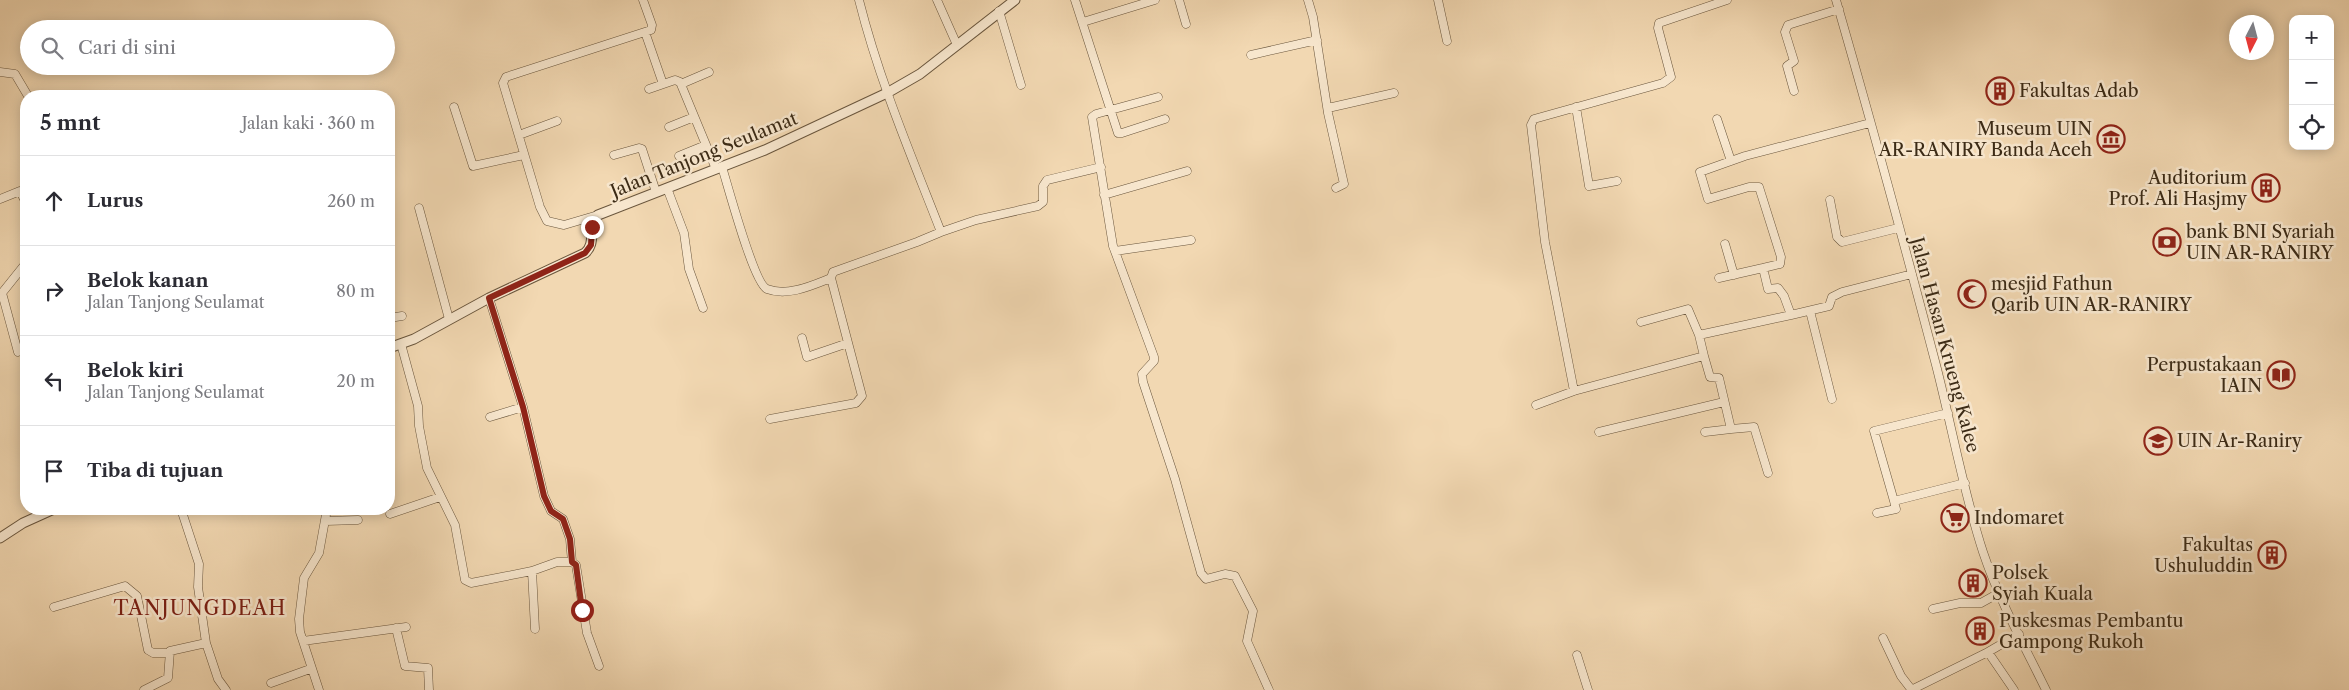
<!DOCTYPE html>
<html lang="id">
<head>
<meta charset="utf-8">
<style>
	:root { --surface:#fff; --page:#f2f2f3; --text:#2b2b33; --muted:#7c7c81; --line:#e1e1e2 }
	body { margin:0; font-family:"Libre Caslon Text",serif; background:var(--page); color:var(--text) }
	.controls { position:absolute; right:15px; top:15px; display:grid; overflow:hidden; border-radius:10px; box-shadow:0 2px 12px #0003 }
	.controls button { width:45px; height:45px; display:grid; place-items:center; padding:0; border:0; border-bottom:1px solid var(--line); background:var(--surface); color:var(--text); font:25px sans-serif }
	.compass { position:absolute; left:2229px; top:15px; width:45px; height:45px; border-radius:50%; background:var(--surface); box-shadow:0 2px 12px #0003; rotate:186deg }
	.stop { position:absolute; width:15px; height:15px; margin:-11px; border:4px solid #8f2418; border-radius:50%; background:#fff }
	.stop.end { background:#8f2418; border-color:#fff; box-shadow:0 1px 5px #0008 }
	.list { margin:0; padding:0; list-style:none }
	h2 { display:flex; justify-content:space-between; align-items:center; height:65px; margin:0; padding:0 20px; font-size:21px }
	h2 small { font-size:16px; font-weight:400; color:var(--muted) }
	.list li { display:grid; grid-template-columns:32px 1fr auto; gap:15px; align-items:center; box-sizing:border-box; height:90px; padding:0 20px; border-top:1px solid var(--line) }
	.list b { display:block; font-size:19px; white-space:nowrap }
	.list p { margin:0; font-size:16px; white-space:nowrap; color:var(--muted) }
	.list em { font-size:16px; font-style:normal; color:var(--muted) }
	.icon { flex:none; width:28px; height:28px; fill:none; stroke:currentColor; stroke-width:2; stroke-linecap:round; stroke-linejoin:round }
	.map { position:relative; flex:none; width:2349px; height:690px; overflow:hidden }
	.search { position:absolute; background:var(--surface); box-shadow:0 2px 12px #0003; left:20px; top:20px; width:375px; height:55px; display:flex; align-items:center; gap:12px; box-sizing:border-box; padding:0 18px; border-radius:28px; color:var(--muted); font-size:19px }
	.panel { position:absolute; background:var(--surface); box-shadow:0 2px 12px #0003; left:20px; top:90px; width:375px; height:425px; border-radius:20px }
	.map>svg:first-child { display:block }
	.lines { fill:none; stroke-linecap:round; stroke-linejoin:round }
	.minor-casing { stroke:#6a563d; stroke-width:9 }
	.tertiary-casing { stroke:#6a563d; stroke-width:11 }
	.minor { stroke:#f7e6cd; stroke-width:8 }
	.tertiary { stroke:#f7e6cd; stroke-width:9 }
	.route { stroke:#8f2418; stroke-width:6 }
	.labels { text-anchor:middle; dominant-baseline:central; stroke-width:5; stroke-linejoin:round; paint-order:stroke }
	.poi-label { font-size:18px; fill:#3c2b16; stroke:#f7e6cd; text-anchor:start }
	.street-label { font-size:18px; fill:#3c2b16; stroke:#f7e6cd }
	.quarter-label { font-size:20px; letter-spacing:1px; fill:#7a1f14; stroke:#f7e6cd }
</style>
</head>
<body>
<div class="map">
<svg width="2349" height="690" viewBox="0 0 2349 690">
	<rect width="100%" height="100%" fill="#f2d8b2"/>
	<filter id="stains"><feTurbulence type="fractalNoise" baseFrequency=".004" numOctaves="4"/><feColorMatrix values="0 0 0 0 .2 0 0 0 0 .09 0 0 0 0 .02 0 0 0 .5 -.17"/></filter>
	<radialGradient id="worn" r=".72"><stop offset=".6" stop-color="#630" stop-opacity="0"/><stop offset="1" stop-color="#630" stop-opacity=".3"/></radialGradient>
	<g class="lines">
		<g class="minor-casing">
			<path id="minor" d="M859,0C879,80 911,155 941,232
				M937,0L957,45
				M1075,0L1118,133H1122L1165,119
				M1179,0L1186,24
				M1308,0L1313,17L1328,113L1344,184L1336,188
				M1438,0L1447,41
				M1836,0C1871,121 1904,243 1936,365C1952,427 1963,491 1983,552C1999,600 2024,645 2046,690
				M999,11L1021,85
				M1083,22L1155,0
				M645,32L663,84
				M1251,55L1317,40
				M0,72L15,74L28,96
				M681,84L709,72
				M649,89L675,80L680,82L716,169
				M1794,91L1787,66L1794,61L1785,32L1788,25L1839,9
				M1158,97L1096,114L1092,117L1113,246L1154,357V361L1142,374L1143,382L1175,479L1201,573L1206,579L1225,574L1235,576L1253,611L1247,641L1269,690
				M454,107L473,166L524,155
				M1576,107L1589,186L1617,181
				M1328,108L1394,93
				M1717,119L1731,161
				M1870,123L1745,156L1700,172L1708,199L1749,187H1759L1781,257L1780,264L1763,268L1768,289L1778,288L1784,296L1791,315L1829,306L1832,297L1842,292L1912,274
				M669,127L694,117
				M519,135L557,121
				M614,155L639,148L642,149L656,192
				M679,156L706,145
				M722,167C728,186 754,284 767,289C788,297 813,285 831,278
				M667,188L684,233L689,269L703,308
				M1104,195L1187,171
				M0,199L20,191L26,203
				M1830,200L1837,237L1842,242L1898,228
				M419,208L449,319
				M598,215L564,225L547,221L540,207L503,83L506,77L515,74L651,30L652,25L643,0
				M1725,244L1734,275
				M1115,251L1191,240
				M1719,278L1763,268
				M489,298L523,407L544,496L551,511L563,519L570,539L572,562L576,565L587,633L599,666
				M1810,311L1832,399
				M389,318L402,316
				M1641,322L1688,309L1699,335
				M802,338L807,357L848,343
				M401,344L418,406L419,426L427,468L455,525L465,580L471,583L532,571L557,562H572
				M18,352L2,293L26,263
				M1704,356L1710,377L1719,378L1731,429L1754,427L1768,473
				M1574,391L1545,242L1531,125L1534,119L1663,83L1671,77L1658,28L1659,23L1727,0
				M1536,405L1574,391L1704,356L1699,335L1791,315
				M490,417L523,407
				M770,419L856,403L862,396L831,278L833,272L917,242L941,232L976,220L1038,206L1043,202V186L1047,180L1101,167
				M1599,432L1724,402
				M1705,432L1731,429
				M1894,501L1874,431L1948,413
				M1877,513L1896,509L1894,501L1965,483
				M390,514L440,497
				M326,521L358,520
				M532,571L535,629
				M54,607L125,586L137,596L148,650L153,653H168
				M1933,609L1960,603H1981L1999,593
				M396,628L405,666L428,668L429,690
				M1883,638L1901,676L1911,689
				M303,641L406,627
				M206,643L218,679L226,690
				M1988,652L2014,690
				M1577,655L1588,690
				M271,683L310,669
				M144,690L168,678L170,651L206,643L198,587L199,564L181,509
				M319,690L300,632L299,619L304,578L319,553L327,509
				M1911,690L1988,652L2019,634"/>
		</g>
		<g class="tertiary-casing">
			<path id="tertiary" d="M389,348L414,339L489,298L585,253C597,243 587,226 598,215L765,150L887,93L920,74L1015,0
				M0,538L23,523L54,509"/>
		</g>
		<use href="#minor" class="minor"/>
		<use href="#tertiary" class="tertiary"/>
	</g>
	<g class="lines">
		<path class="route" d="M582,610L576,565L572,562L570,539L563,519L551,511L544,496L523,407L489,298L585,253L591,245L592,227"/>
	</g>
	<defs>
		<g id="building-ring" transform="scale(1.4375)"><circle r="9.5" fill="#f7e6cd" stroke="#8f2418" stroke-width="1.5"/><path d="M-4-6H4V6H1V3H-1V6H-4ZM-2.5-4.3h1.7v1.8h-1.7ZM.8-4.3h1.7v1.8H.8ZM-2.5-1h1.7V.8h-1.7ZM.8-1h1.7V.8H.8Z" fill="#8f2418"/></g>
		<g id="museum-ring" transform="scale(1.4375)"><circle r="9.5" fill="#f7e6cd" stroke="#8f2418" stroke-width="1.5"/><path d="M0-6L6-3V-2H-6V-3ZM-5-1h2V3h-2ZM-1-1h2V3h-2ZM3-1h2V3H3ZM-6 4H6V6H-6Z" fill="#8f2418"/></g>
		<g id="bank-ring" transform="scale(1.4375)"><circle r="9.5" fill="#f7e6cd" stroke="#8f2418" stroke-width="1.5"/><path d="M-6-4H6V4H-6ZM0-2.3a2.3 2.3 0 1 0 0 4.6a2.3 2.3 0 1 0 0-4.6Z" fill="#8f2418"/></g>
		<g id="mosque-ring" transform="scale(1.4375)"><circle r="9.5" fill="#f7e6cd" stroke="#8f2418" stroke-width="1.5"/><path d="M3.5-4.9A6 6 0 1 0 3.5 4.9A5 5 0 1 1 3.5-4.9Z" fill="#8f2418"/></g>
		<g id="library-ring" transform="scale(1.4375)"><circle r="9.5" fill="#f7e6cd" stroke="#8f2418" stroke-width="1.5"/><path d="M-6-4Q-3-5.5-.7-3.5V5Q-3 3-6 4ZM6-4Q3-5.5 .7-3.5V5Q3 3 6 4Z" fill="#8f2418"/></g>
		<g id="university-ring" transform="scale(1.4375)"><circle r="9.5" fill="#f7e6cd" stroke="#8f2418" stroke-width="1.5"/><path d="M0-5L7-2L0 1L-7-2ZM-4 1L0 2.5L4 1V4Q0 6-4 4Z" fill="#8f2418"/></g>
		<g id="supermarket-ring" transform="scale(1.4375)"><circle r="9.5" fill="#f7e6cd" stroke="#8f2418" stroke-width="1.5"/><path d="M-6-5.5h2.5l.6 2H6L4.5 2H-2.5L-4.4-4H-6ZM-1.5 3.2a1.3 1.3 0 1 0 .1 0ZM3 3.2a1.3 1.3 0 1 0 .1 0Z" fill="#8f2418"/></g>
	</defs>
	<g fill-rule="evenodd">
		<use href="#building-ring" x="2000" y="91"/>
		<use href="#museum-ring" x="2111" y="139"/>
		<use href="#building-ring" x="2266" y="188"/>
		<use href="#bank-ring" x="2167" y="242"/>
		<use href="#mosque-ring" x="1972" y="294"/>
		<use href="#library-ring" x="2281" y="375"/>
		<use href="#university-ring" x="2158" y="441"/>
		<use href="#supermarket-ring" x="1955" y="518"/>
		<use href="#building-ring" x="2272" y="555"/>
		<use href="#building-ring" x="1973" y="583"/>
		<use href="#building-ring" x="1980" y="631"/>
	</g>
	<g class="labels">
		<g class="poi-label">
			<text x="2019" y="91">Fakultas Adab</text>
			<text x="2092" y="129" text-anchor="end">Museum UIN<tspan x="2092" dy="21">AR-RANIRY Banda Aceh</tspan></text>
			<text x="2247" y="178" text-anchor="end">Auditorium<tspan x="2247" dy="21">Prof. Ali Hasjmy</tspan></text>
			<text x="2186" y="232">bank BNI Syariah<tspan x="2186" dy="21">UIN AR-RANIRY</tspan></text>
			<text x="1991" y="284">mesjid Fathun<tspan x="1991" dy="21">Qarib UIN AR-RANIRY</tspan></text>
			<text x="2262" y="365" text-anchor="end">Perpustakaan<tspan x="2262" dy="21">IAIN</tspan></text>
			<text x="2177" y="441">UIN Ar-Raniry</text>
			<text x="1974" y="518">Indomaret</text>
			<text x="2253" y="545" text-anchor="end">Fakultas<tspan x="2253" dy="21">Ushuluddin</tspan></text>
			<text x="1992" y="573">Polsek<tspan x="1992" dy="21">Syiah Kuala</tspan></text>
			<text x="1999" y="621">Puskesmas Pembantu<tspan x="1999" dy="21">Gampong Rukoh</tspan></text>
		</g>
		<g class="street-label">
			<text transform="translate(704 155) rotate(-22)">Jalan Tanjong Seulamat</text>
			<text transform="translate(1945 345) rotate(75)">Jalan Hasan Krueng Kalee</text>
		</g>
		<g class="quarter-label">
			<text x="200" y="608">TANJUNGDEAH</text>
		</g>
	</g>
	<rect width="100%" height="100%" filter="url(#stains)"/>
	<rect width="100%" height="100%" fill="url(#worn)"/>
</svg>
<div class="controls">
<button>+</button>
<button>−</button>
<button><svg class="icon" aria-label="locate" viewBox="0 0 24 24"><circle cx="12" cy="12" r="6"/><path d="M12 2v4M12 18v4M2 12h4M18 12h4"/></svg></button>
</div>
<svg class="compass" viewBox="-18 -18 36 36"><path d="M0-13l5 13h-10z" fill="#e53935"/><path d="M0 13l5-13h-10z" fill="#7c7c81"/></svg>
<div class="stop" style="left:582px;top:610px"></div>
<div class="stop end" style="left:592px;top:227px"></div>
<div class="search"><svg class="icon" aria-label="search" viewBox="0 0 24 24"><circle cx="10" cy="10" r="6"/><path d="M15 15l6 6"/></svg>Cari di sini</div>
<section class="panel">
<h2>5 mnt<small>Jalan kaki · 360 m</small></h2>
<ul class="list">
<li><svg class="icon" aria-label="ahead" viewBox="0 0 24 24"><path d="M12 20V5M6 11l6-6 6 6"/></svg><div><b>Lurus</b></div><em>260 m</em></li>
<li><svg class="icon" aria-label="right" viewBox="0 0 24 24"><path d="M7 20v-9h11M14 6l5 5-5 5"/></svg><div><b>Belok kanan</b><p>Jalan Tanjong Seulamat</p></div><em>80 m</em></li>
<li><svg class="icon" aria-label="left" viewBox="0 0 24 24"><path d="M17 20v-9H6M10 6l-5 5 5 5"/></svg><div><b>Belok kiri</b><p>Jalan Tanjong Seulamat</p></div><em>20 m</em></li>
<li><svg class="icon" aria-label="arrive" viewBox="0 0 24 24"><path d="M6 21V4h12l-3 4 3 4H6"/></svg><div><b>Tiba di tujuan</b></div></li>
</ul>
</section>
</div>
</body>
</html>
